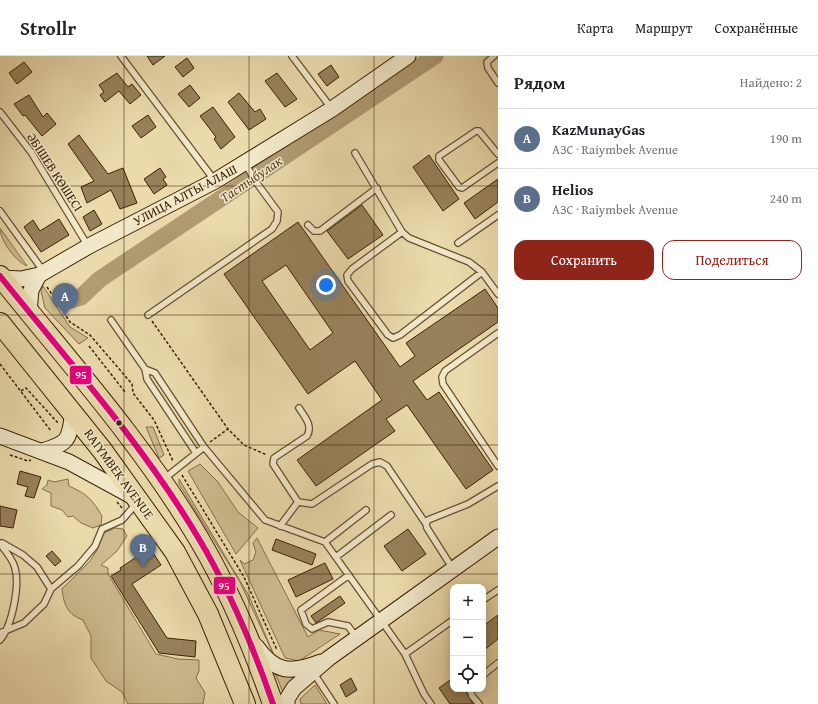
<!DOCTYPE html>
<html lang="ru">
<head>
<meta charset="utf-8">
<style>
	:root { --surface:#fff; --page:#f6f6f6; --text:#202124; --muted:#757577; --line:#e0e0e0; --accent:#8f2418 }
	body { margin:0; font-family:"Gentium Book Plus",serif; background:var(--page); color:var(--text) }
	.controls { position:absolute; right:12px; bottom:12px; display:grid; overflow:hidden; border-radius:8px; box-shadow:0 2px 10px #0003 }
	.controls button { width:36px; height:36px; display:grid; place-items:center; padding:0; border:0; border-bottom:1px solid var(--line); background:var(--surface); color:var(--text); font:20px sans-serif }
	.you { position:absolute; left:326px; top:229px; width:14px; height:14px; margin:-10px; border:3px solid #fff; border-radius:50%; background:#1a73e8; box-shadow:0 0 0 6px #1a73e833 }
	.badge { display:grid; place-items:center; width:26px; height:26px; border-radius:50%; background:var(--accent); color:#fff; font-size:13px; font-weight:700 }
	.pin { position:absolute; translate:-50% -33px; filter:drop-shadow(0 1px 2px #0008) }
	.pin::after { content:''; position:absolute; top:21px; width:14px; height:12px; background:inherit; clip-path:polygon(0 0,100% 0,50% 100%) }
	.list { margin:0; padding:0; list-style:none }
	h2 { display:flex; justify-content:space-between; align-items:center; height:52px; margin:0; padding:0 16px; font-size:17px }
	h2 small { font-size:13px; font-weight:400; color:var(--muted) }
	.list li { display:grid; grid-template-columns:26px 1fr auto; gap:12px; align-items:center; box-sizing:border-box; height:60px; padding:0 16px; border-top:1px solid var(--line) }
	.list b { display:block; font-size:15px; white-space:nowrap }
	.list p { margin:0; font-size:13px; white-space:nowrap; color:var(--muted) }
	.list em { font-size:13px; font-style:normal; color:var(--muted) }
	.actions { display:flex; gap:8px; padding:12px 16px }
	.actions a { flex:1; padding:9px 0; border:1px solid var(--accent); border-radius:12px; text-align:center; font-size:14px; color:var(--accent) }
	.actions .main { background:var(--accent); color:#fff }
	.icon { flex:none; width:22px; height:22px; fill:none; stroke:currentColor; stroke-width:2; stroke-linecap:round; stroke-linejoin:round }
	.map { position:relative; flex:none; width:498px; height:648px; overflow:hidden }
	header { display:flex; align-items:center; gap:24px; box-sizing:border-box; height:56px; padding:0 20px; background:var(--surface); border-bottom:1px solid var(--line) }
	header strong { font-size:19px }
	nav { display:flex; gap:22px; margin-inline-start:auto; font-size:14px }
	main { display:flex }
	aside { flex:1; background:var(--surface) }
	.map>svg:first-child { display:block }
	.green { fill:#cdbb8f; stroke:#866e4a }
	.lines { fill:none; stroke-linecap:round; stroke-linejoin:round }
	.river { stroke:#b09b73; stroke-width:17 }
	.building { fill:#97815b; stroke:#3e2104; fill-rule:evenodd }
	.lane-casing { stroke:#694f2e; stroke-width:8 }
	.secondary-casing { stroke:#3e2104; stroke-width:17 }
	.highway-casing { stroke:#3e2104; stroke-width:22 }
	.path { stroke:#3e2104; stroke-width:1.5; stroke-dasharray:3 2; stroke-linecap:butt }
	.lane { stroke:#f1e7c9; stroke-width:5.5 }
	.secondary { stroke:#f1e7c9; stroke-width:15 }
	.highway { stroke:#eadaac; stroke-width:20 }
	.bus-1-casing { stroke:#f1e7c9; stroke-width:9 }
	.bus-1 { stroke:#e5007d; stroke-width:6 }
	.grid { fill:none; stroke:#3e2104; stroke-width:1; stroke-opacity:0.55 }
	.bus-dot { fill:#3e2104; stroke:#f1e7c9; stroke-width:1.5 }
	.labels { text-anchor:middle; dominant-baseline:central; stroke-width:3; stroke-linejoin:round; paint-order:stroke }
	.street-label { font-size:13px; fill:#3e2104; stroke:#f1e7c9 }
	.water-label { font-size:14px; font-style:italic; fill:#604625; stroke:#f1e7c9 }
	.line-badge { stroke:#f1e7c9; stroke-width:1.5 }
	.badge-label { font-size:11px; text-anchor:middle; font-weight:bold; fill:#fff }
</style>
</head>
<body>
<header>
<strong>Strollr</strong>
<nav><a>Карта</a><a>Маршрут</a><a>Сохранённые</a></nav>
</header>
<main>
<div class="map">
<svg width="498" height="648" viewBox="0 0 498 648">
	<rect width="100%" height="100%" fill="#eadaac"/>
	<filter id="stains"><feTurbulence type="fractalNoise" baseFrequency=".005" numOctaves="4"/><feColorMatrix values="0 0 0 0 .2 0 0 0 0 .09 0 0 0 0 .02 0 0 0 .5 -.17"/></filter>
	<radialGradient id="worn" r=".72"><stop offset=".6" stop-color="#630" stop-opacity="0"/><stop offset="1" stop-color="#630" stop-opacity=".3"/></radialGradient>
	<path class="green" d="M0,172L27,210C15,205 0,184 0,172Z
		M43,230L70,271L88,282L79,288L45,252L41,235Z
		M146,371H153L164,399L159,402Z
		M200,408L218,426L238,456L258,472L236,498L188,415Z
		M68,423L69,430C87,438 92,443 102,460L101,469L93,472L81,467L73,460L68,461L62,454L51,450V437L42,433L47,429L48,424L54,426Z
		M179,423L249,540L276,604L240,526L179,428Z
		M115,472L123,473L127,480L117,495L101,509L108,512V518L156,598L178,603L199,604V615L196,622L205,637L203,648H128L122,636L106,625L91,602V580L83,564C67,558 64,549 62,533L90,505L97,494L104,477Z
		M257,482L308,581L319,574L340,578L299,605L285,602L240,504L244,508L253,504L256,496L253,487Z
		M274,614L303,615L284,639Z
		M315,629L327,648H301L300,643Z"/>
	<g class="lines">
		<path class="river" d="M68,245L81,241L100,223L435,0"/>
	</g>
	<path class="building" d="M147,0H165L153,9Z
		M187,2L194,12L183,21L175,11Z
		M24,6L32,16L17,28L9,17Z
		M331,9L339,21L327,30L318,18Z
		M117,17L128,31L132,28L141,39L130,48L119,35L105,46L100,39L104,36L99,29Z
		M277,17L297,43L285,51L265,25Z
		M190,29L200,42L189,51L178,38Z
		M239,37L255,56L260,53L266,63L249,74L228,46Z
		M29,39L43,61L47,57L56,68L42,80L25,59L23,60L14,48Z
		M213,51L235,81L221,93L214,83L216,81L200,60Z
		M148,59L156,71L141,82L132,70Z
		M79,79L108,118L123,112L137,147L120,153L111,134L87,147L81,131L94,125L68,88Z
		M429,99L459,143L443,155L413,111Z
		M160,112L166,121L163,123L167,129L154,138L144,123Z
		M498,123V146L475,163L464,147Z
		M362,149L383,179L348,203L327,175Z
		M94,154L102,168L90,175L83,161Z
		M59,163L69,179L41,196L24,171L33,164L40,175Z
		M298,166L400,311L415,300L406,287L485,233L498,252V266L413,325L427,344L439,336L493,414L466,433L407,349L386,363L395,375L316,430L297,404L382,344L355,305L308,338L224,218ZM286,209L333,277L310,294L262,225Z
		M20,415L41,421L34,442L25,440L28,431L17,428Z
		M0,450L17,454L13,472L0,470Z
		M408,473L426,498L402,515L384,490Z
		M276,483L316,498L312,509L272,494Z
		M150,492L161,509L132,528L167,582L196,585L195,601L159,597L111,520L121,514L120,512Z
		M52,495L61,505L55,510L46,500Z
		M325,507L333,523L296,541L288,524Z
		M340,540L345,547L316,567L311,560Z
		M498,559V583L483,595V570Z
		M351,622L357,634L346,641L340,629Z
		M453,622V633H464L473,648H450L439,632Z"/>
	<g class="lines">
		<g class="lane-casing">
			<path id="lane" d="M121,0L215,125
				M292,0L332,53
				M494,0L487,6L488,12L498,27
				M0,56L31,96L88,190
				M355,97L402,176L409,182L469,206L482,216L498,238
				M498,98L479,75H476L439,100V104L459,131L462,132L498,107
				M0,155L44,216
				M308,169L314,175H320L377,132
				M402,176L352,213L347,219L348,225L388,279L393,282L400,279L482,216
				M458,187L498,159
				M148,259L272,173L277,165L278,156L256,126L245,107
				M111,264L145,313L147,323L196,397
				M498,277L445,315L442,321L443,328L498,410
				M145,313L155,317L204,391
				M165,422L204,391L265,464L325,486L405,598L424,638L431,648
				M298,446L273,408L274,402L307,380C313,370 305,361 299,352
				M280,470L298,446L312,448L372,408L380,406L387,410L426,468
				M325,486L366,454
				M2,487L23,499L37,511L51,533
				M0,488C5,494 13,504 15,512C20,530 12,570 0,584
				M336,501L391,459
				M453,513L427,472L426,468L428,464L468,448L498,430
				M349,519L301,554L306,568L312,573L328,566L348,570L357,582
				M483,544L498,534
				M0,577L24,567L44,548L51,533L78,510L95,490L102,473L122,464L136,448
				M405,598L453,564
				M313,616L334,648
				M483,619L498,607
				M470,633L472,640L479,648"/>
		</g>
		<g class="secondary-casing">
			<path id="secondary" d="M2,222L21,223L39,219L89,190L215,125L332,53L408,0
				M29,256L31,234L39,219
				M0,380L69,406L135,442
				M42,395C70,387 69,383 73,356
				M256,590C275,617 290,618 321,606
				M287,648V643L294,632L329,602L498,481"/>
		</g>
		<g class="highway-casing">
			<path id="highway" d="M0,220C68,305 143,388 199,483C230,535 253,590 273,648
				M0,267L102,394L175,496L208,558L245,648"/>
		</g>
		<path class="path" d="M47,231L70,266L90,279L132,328L133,337L154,364L173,405
			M152,265L228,373L244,389L267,399
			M89,290L125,336
			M0,308L51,375
			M21,335L26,332L58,367
			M210,386L228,373
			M10,399L28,405L31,404
			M182,419L244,521L277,594
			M117,446L122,452"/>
		<use href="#lane" class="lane"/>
		<use href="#secondary" class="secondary"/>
		<use href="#highway" class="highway"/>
		<g class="bus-1-casing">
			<path id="bus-1" d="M0,220C68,305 143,388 199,483C230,535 253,590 273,648"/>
		</g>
		<use href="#bus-1" class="bus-1"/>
	</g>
	<path class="grid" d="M124,0V648M249,0V648M374,0V648M0,130H498M0,259H498M0,389H498M0,518H498"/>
	<circle class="bus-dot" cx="119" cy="367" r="3.5"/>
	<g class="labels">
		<g class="street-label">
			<text transform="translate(55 116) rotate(57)">ӘБІШЕВ КӨШЕСІ</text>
			<text transform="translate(185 139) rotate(-28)">УЛИЦА АЛТЫ АЛАШ</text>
			<text transform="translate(119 418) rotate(54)">RAIYMBEK AVENUE</text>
		</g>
		<g class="water-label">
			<text transform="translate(251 123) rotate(-34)">Тастыбулак</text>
		</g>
	</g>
	<g class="line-badge">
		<rect x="69" y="309" width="23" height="20" rx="4" fill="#e5007d"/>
		<rect x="213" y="520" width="23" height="19" rx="4" fill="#e5007d"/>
	</g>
	<g class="badge-label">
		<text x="81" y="323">95</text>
		<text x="224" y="534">95</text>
	</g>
	<rect width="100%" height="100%" filter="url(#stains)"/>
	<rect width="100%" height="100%" fill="url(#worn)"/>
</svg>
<div class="controls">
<button>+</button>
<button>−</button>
<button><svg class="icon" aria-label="locate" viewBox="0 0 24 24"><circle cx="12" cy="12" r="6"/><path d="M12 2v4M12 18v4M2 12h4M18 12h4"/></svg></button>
</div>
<div class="you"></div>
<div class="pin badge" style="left:65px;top:260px;background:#5c6f8a">A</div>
<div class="pin badge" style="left:143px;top:511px;background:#5c6f8a">B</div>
</div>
<aside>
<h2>Рядом<small>Найдено: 2</small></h2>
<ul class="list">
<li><span class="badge" style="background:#5c6f8a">A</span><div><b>KazMunayGas</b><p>АЗС · Raiymbek Avenue</p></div><em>190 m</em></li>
<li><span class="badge" style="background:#5c6f8a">B</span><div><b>Helios</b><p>АЗС · Raiymbek Avenue</p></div><em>240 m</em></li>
</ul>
<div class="actions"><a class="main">Сохранить</a><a>Поделиться</a></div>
</aside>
</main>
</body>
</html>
